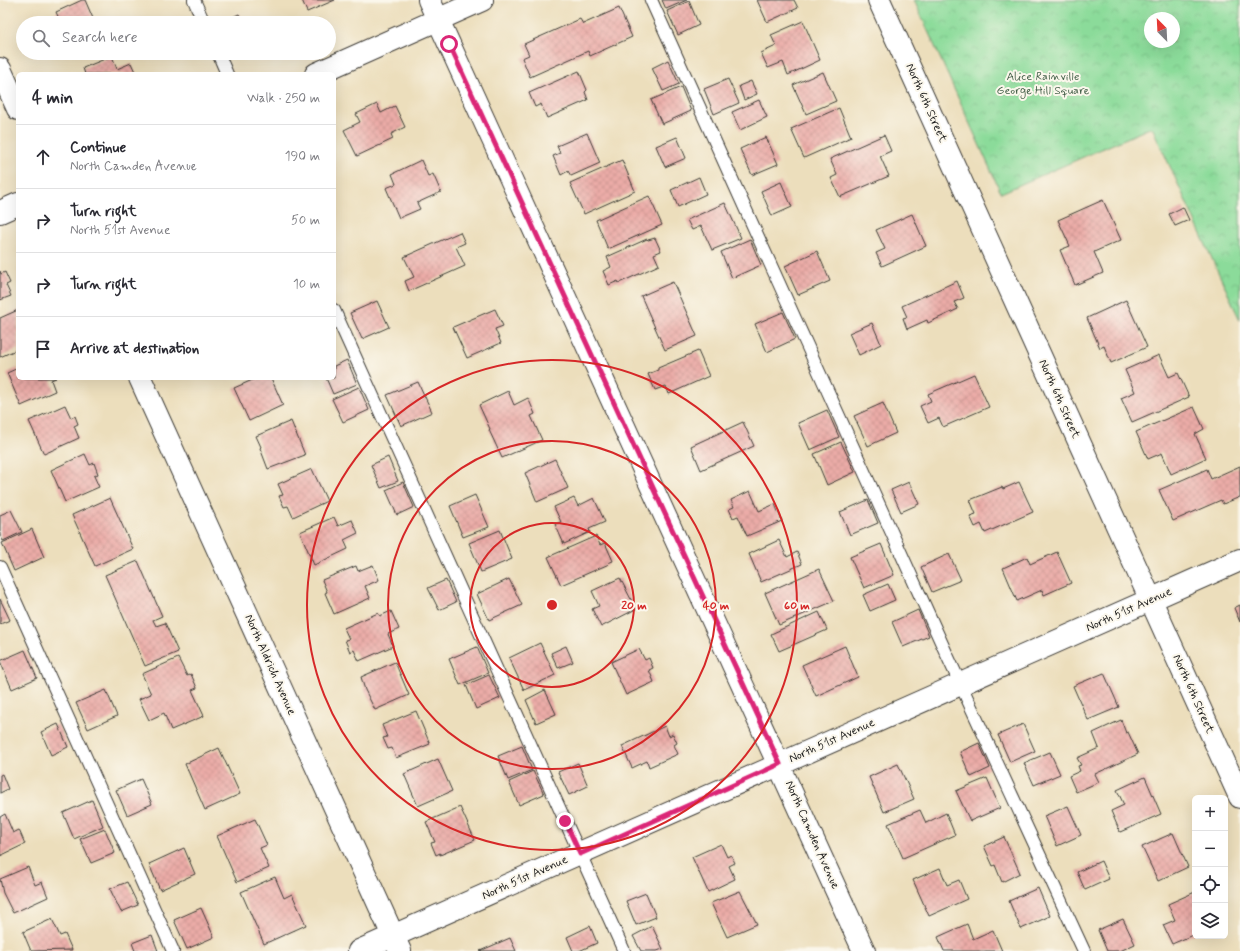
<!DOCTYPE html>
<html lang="en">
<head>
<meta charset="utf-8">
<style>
	:root { --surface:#fff; --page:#f2f2f3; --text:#2b2b33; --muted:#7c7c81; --line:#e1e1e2 }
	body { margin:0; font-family:Mynerve,sans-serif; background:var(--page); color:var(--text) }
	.controls { position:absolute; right:12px; bottom:12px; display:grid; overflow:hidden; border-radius:6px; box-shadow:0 4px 16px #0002 }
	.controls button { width:36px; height:36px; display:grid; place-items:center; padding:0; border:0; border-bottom:1px solid var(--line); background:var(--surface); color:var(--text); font:20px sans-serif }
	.compass { position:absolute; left:1144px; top:12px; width:36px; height:36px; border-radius:50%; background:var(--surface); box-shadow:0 4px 16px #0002; rotate:336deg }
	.stop { position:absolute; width:12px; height:12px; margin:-9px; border:3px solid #db2777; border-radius:50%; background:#fff }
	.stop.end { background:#db2777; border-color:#fff; box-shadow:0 1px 4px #0008 }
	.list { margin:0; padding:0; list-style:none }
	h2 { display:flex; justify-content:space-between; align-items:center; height:52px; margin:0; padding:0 16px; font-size:17px }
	h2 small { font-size:13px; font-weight:400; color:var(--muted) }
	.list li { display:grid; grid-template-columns:26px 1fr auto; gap:12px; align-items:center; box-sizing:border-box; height:64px; padding:0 16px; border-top:1px solid var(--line) }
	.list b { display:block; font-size:15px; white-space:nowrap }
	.list p { margin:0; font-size:13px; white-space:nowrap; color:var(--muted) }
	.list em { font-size:13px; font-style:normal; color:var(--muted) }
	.icon { flex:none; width:22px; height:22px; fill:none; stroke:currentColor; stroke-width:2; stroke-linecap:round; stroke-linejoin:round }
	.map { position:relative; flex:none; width:1240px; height:951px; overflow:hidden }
	.search { position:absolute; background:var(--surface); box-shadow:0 4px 16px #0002; left:16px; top:16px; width:320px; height:44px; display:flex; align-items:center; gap:10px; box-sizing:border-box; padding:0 14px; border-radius:22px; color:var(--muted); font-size:15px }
	.panel { position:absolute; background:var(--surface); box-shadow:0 4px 16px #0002; left:16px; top:72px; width:320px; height:308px; border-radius:6px }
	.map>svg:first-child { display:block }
	.park { fill:url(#park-crowns); stroke:#547c5b; fill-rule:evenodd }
	.building { fill:url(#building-cross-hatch) }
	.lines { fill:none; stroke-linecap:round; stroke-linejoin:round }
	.service-casing { stroke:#3b3934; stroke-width:14 }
	.minor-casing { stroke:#3b3934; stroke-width:24 }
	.service { stroke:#fff; stroke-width:12 }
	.minor { stroke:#fff; stroke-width:22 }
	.route { stroke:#db2777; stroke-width:5 }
	.ring { fill:none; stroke:#d62828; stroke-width:2 }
	.labels { text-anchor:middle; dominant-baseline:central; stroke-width:4; stroke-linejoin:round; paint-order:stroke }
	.park-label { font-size:12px; fill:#435f48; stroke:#fbf7ec }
	.street-label { font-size:12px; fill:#1c1c1c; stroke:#fbf7ec }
	.centre { fill:#d62828; stroke:#fbf7ec; stroke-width:2 }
	.ring-label { font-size:12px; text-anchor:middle; font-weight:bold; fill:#d62828; stroke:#fbf7ec; stroke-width:4; stroke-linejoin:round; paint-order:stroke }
</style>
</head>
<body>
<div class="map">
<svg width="1240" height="951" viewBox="0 0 1240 951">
	<defs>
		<pattern id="park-crowns" width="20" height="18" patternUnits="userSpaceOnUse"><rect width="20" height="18" fill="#8bdb9a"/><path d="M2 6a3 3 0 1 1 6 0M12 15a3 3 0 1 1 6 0" fill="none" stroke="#77bb84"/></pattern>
		<pattern id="building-cross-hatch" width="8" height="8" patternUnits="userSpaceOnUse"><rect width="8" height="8" fill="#ebaca7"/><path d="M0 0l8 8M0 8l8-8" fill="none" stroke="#c9938f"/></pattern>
	</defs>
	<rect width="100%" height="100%" fill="#fbf7ec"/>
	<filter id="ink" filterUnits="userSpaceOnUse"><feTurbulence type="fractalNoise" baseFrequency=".025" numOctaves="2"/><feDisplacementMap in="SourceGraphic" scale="8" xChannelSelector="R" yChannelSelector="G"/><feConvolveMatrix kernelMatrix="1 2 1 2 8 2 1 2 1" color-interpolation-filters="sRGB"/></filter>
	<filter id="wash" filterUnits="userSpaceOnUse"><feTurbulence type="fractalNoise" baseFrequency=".012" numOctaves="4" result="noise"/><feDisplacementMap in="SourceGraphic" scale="16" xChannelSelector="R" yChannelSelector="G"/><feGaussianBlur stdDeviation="0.9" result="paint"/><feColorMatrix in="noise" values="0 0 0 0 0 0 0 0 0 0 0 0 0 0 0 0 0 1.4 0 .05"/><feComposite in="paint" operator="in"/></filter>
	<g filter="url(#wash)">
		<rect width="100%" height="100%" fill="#ecdebc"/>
		<path class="park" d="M914,0H1240V320L1152,127L1001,193ZM1150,18H1174V42H1150Z"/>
		<g id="blocks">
			<path class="building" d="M82,0H85L95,23H61L56,12Z
				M302,0H335L307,12Z
				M662,0H687L666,9Z
				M757,0H794L798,8L767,22Z
				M689,1L699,25L678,35L667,11Z
				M619,8L632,37L590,56L588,51L530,77L522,58L529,55L524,44L580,19L583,24Z
				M239,14L243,23H220Z
				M803,21L820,60L788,75L783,62L768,68L761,53L776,46L771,35Z
				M112,56L117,69L131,63L136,74H85L83,68Z
				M668,60L679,84L663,91L652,68Z
				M579,71L587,90L585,92L588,100L547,118L541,104L535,107L529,93Z
				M823,72L836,101L806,114L793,85Z
				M728,79L739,103L714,114L704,89Z
				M751,81L757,94L744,100L739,86Z
				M681,87L691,111L662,124L651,100Z
				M759,100L767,117L740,130L732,112Z
				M377,104L381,113L395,106L405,127L391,134L393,139L357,156L344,130L360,122L356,114Z
				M839,108L851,137L804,158L791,129Z
				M587,133L600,163L571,176L568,171L561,175L553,156L560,153L557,146Z
				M884,135L891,151L880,156L889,176L840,197L831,178L837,175L830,159Z
				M677,137L686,158L665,167L656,146Z
				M766,137L778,164L752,175L740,149Z
				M421,160L428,176L433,174L441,192L417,203L420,209L399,218L386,188L396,184L392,174Z
				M622,160L635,191L584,214L570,183Z
				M699,177L706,194L678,207L671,190Z
				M781,182L792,207L772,216L761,191Z
				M649,196L662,225L608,249L596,220Z
				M1103,200L1121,240L1094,252L1103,273L1075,285L1060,250L1070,246L1058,220Z
				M725,203L741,238L712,250L701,226L692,230L687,220Z
				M1183,207L1189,220L1175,226L1169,214Z
				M912,214L926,246L882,266L876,253L885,249L876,230Z
				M460,232L465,243L456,247L465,266L409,291L405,281L414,277L404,257Z
				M655,238L661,251L654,254L659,265L619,283L618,281L609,285L603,271L611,267L607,257L647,239L648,240Z
				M750,239L761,265L732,278L721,252Z
				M817,251L830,281L798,295L785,266Z
				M0,271L1,274L5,272L10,283L6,285L11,296L0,300Z
				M957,281L964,298L954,302L958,309L928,323L927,320L907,329L903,318L907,317L902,306Z
				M673,282L697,336L665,350L641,296Z
				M1126,300L1147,347L1111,363L1104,346L1100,348L1087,318Z
				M377,301L389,327L362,339L350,313Z
				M495,309L503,326L495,329L501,343L467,358L453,327Z
				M18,310V349L0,357V318Z
				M783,312L795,339L767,352L755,324Z
				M872,323L881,344L859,355L849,333Z
				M698,351L709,376L669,394L666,386L655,390L648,374L658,370V368Z
				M1159,355L1169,377L1178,373L1189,397L1132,422L1121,398L1135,392L1125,370Z
				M347,360L357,384L333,394L326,378H334V366Z
				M18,368V378H56L51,380L55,391L21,406L7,373Z
				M974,374L989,407L943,427L939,418L928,423L920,406L931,401L928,394Z
				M257,378H271L283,405L249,421L234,388Z
				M418,382L432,412L401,426L387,395Z
				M359,387L369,410L343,422L332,399Z
				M508,391L514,405L528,398L535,414L531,416L542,440L502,458L489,430L490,429L479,405Z
				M883,403L896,433L868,446L854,416Z
				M65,405L71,418L75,416L78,424L74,426L79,438L44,454L29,421Z
				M1194,407L1204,429L1195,434L1206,458L1171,474L1162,453L1148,459L1136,432Z
				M827,410L839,437L810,450L798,423Z
				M291,421L305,455L268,469L260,448L261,447L256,436Z
				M743,422L754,446L701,470L691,446Z
				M841,442L855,472L827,485L814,454Z
				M85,454L90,465L94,463L98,474L94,476L99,487L65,502L51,470Z
				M388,457L398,481L381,488L371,465Z
				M555,459L568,488L537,502L525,473Z
				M1240,466V497L1223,504L1221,500L1173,521L1159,490L1207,469L1211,479Z
				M312,469L327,501L293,517L288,506L284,507L279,496L283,495L278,484Z
				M403,482L414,507L397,515L386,490Z
				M909,482L919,504L901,512L891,490Z
				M1019,482L1033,512L985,533L981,524L975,527L970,516L976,514L970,500L1002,487L1003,489Z
				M750,491L759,511L775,504L782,521L747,536L738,516L733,518L729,509L734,507L731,500Z
				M475,495L489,527L463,537L450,506Z
				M110,498L133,549L95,566L72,515Z
				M574,498L578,506L594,498L605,522L589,529L590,532L564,544L555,524L561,522L554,507Z
				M868,500L878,523L850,535L840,512Z
				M11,510L22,532L3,541L0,535V515Z
				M334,517L338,526L352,520L358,533L344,540L348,549L314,565L300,532Z
				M32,529L44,557L14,571L2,543Z
				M500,530L512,559L481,572L469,543Z
				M596,536L600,545L605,543L613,561L608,563L609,564L561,585L548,557Z
				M779,540L787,557L797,552L802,564L761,582L749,554Z
				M881,544L894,575L864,588L850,557Z
				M1057,552L1071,583L1044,595L1042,590L1017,601L1003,568L1027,557L1030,564Z
				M949,554L961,580L932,592L921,567Z
				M138,561L162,616L153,620L156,626L165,623L178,652L145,666L105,575Z
				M373,565L379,580L365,586L370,598L334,614L325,593L327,592L322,580L356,566L358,571Z
				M819,569L834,601L779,625L765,593Z
				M620,578L636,609L601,627L592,609L599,606L592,591Z
				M509,579L522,605L489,620L477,594Z
				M446,580L456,602L439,610L428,588Z
				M888,584L895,600L870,611L863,595Z
				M0,599L10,620L0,624Z
				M1240,605V622L1234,608Z
				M918,610L929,636L903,647L892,622Z
				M391,611L399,629L388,634L393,646L359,661L354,650L350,652L345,640L349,639L344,628L378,613L380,616Z
				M819,612L827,630L779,651L771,634Z
				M540,643L555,675L524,690L509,658Z
				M566,646L573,662L558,668L551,653Z
				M845,646L858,677L816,696L802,665Z
				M477,647L488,673L460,685L449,659Z
				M639,649L645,660L649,658L653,668L649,670L654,682L626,695L611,662Z
				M25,650L37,678L12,689L0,661Z
				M178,658L187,676L191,674L197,688L192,690L204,716L171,730L164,713L149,720L139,699L151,694L142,674Z
				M395,662L409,695L375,710L365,690L361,677Z
				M1104,673L1119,707L1088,720L1073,686Z
				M489,675L500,698L476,709L466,685Z
				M106,690L117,716L88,729L76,703Z
				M545,690L556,714L536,723L526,700Z
				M416,711L430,744L396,758L392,748L388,749L383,738L387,737L382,725Z
				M1121,720L1126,733L1128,732L1138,754L1095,774L1099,782L1076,792L1069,776L1080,771L1078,766L1081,765L1077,758L1099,748L1093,733Z
				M58,724L68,747L51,755L41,732Z
				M1023,724L1035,751L1010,762L998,735Z
				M665,726L669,736L673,734L677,743L674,745L678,754L649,767L647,761L632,768L622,746Z
				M979,743L990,768L971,777L960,752Z
				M522,746L532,770L508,780L498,756Z
				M219,748L240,794L205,810L185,764Z
				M1050,752L1060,774L1034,785L1024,763Z
				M438,759L452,791L418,806L404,774Z
				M578,763L588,786L569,795L558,772Z
				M898,764L914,799L884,812L869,777Z
				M533,771L544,794L519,805L509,782Z
				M2,774L8,789L0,793V775Z
				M1145,777L1161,814L1120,832L1111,811L1124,805L1117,790Z
				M987,778L1000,808L970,821L956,791Z
				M141,779L152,804L127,815L116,790Z
				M92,800L103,826L74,839L63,813Z
				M1068,806L1081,835L1057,846L1044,816Z
				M460,807L475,840L440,855V853L436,855L431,843L435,842L426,822Z
				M920,810L926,823L946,813L955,835L903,858L888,824Z
				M5,814L13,833L19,830L25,844L0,856V817Z
				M255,819L267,845L260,848L269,868L237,882L217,836Z
				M105,829L115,853L91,863L80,839Z
				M1173,833L1188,867L1158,881L1142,847Z
				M1004,837L1020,873L1002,882L995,865L993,866L984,846Z
				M721,844L727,857L731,855L735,863L729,866L735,879L708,892L692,857Z
				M184,848L195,874L160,890L149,864Z
				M1101,861L1109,879L1085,890L1077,872Z
				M28,867L35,885L42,882L48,897L13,913L3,893L0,879Z
				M940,868L947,885L959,880L967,899L929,916L913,880Z
				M275,877L284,898L292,894L306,925L264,944L241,892Z
				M127,882L138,905L121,912L110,889Z
				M1038,888L1050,916L1021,929L1009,901Z
				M740,891L757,924L727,937L711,903Z
				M1195,892V934L1172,944L1163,925L1175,920L1168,904Z
				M646,893L656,917L636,925L626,901Z
				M201,908L214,937L187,949L174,920Z
				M52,919L60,936L65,934L72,950L31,951L23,932Z
				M1123,919L1135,944L1120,951H1107L1098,930Z
				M967,924L973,939L993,930L1002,951H944L938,937Z
				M590,926L597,943L579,951H573L567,937Z
				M652,926L663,949L657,951H641L633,936Z
				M152,935L158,951H135L132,943Z
				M510,938L516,951H480Z"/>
		</g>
	</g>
	<g filter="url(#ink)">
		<use href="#blocks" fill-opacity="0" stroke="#3b3934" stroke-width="1"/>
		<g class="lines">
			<g class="service-casing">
				<path id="service" d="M194,0L204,23
					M651,0L947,655L1084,951
					M218,53L227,74
					M334,310L624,951
					M0,567L173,951"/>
			</g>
			<g class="minor-casing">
				<path id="minor" d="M429,0L864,951
					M879,0L1240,797
					M0,69L18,109
					M316,74L482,0
					M0,212L18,204
					M140,378L400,951
					M359,951L1240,560"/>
			</g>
			<use href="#service" class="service"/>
			<use href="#minor" class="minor"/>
		</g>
	</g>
	<g class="lines" filter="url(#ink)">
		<path class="route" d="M449,44L780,764L580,854L565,821"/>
	</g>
	<g class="ring">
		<circle cx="552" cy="605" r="82"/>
		<circle cx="552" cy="605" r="164"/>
		<circle cx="552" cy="605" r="245"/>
	</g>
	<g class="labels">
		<g class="park-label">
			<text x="1043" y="77">Alice Rainville<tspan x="1043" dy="14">George Hill Square</tspan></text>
		</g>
		<g class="street-label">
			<text transform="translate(926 103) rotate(66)">North 6th Street</text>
			<text transform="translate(1059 399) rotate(66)">North 6th Street</text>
			<text transform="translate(1129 610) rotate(-24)">North 51st Avenue</text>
			<text transform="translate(270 665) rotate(66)">North Aldrich Avenue</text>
			<text transform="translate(1193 694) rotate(66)">North 6th Street</text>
			<text transform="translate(832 741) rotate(-24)">North 51st Avenue</text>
			<text transform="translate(812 835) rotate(66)">North Camden Avenue</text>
			<text transform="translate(525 878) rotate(-24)">North 51st Avenue</text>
		</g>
	</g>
	<circle cx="552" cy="605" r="6" class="centre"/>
	<g class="ring-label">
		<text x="634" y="609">20 m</text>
		<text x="716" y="609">40 m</text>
		<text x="797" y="609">60 m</text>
	</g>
</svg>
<div class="controls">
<button>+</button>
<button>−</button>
<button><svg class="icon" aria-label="locate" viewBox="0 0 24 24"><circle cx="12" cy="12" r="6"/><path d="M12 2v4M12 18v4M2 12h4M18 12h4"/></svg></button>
<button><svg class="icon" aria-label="layers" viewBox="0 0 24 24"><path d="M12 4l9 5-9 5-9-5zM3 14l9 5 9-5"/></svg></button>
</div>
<svg class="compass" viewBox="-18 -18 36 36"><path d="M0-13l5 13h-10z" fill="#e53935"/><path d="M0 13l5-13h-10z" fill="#7c7c81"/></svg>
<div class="stop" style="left:449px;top:44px"></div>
<div class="stop end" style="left:565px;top:821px"></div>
<div class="search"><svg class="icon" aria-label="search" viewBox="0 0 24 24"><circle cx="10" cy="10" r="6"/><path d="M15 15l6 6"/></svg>Search here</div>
<section class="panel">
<h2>4 min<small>Walk · 250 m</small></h2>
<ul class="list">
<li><svg class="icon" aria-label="ahead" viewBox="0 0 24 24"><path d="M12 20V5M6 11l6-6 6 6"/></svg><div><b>Continue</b><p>North Camden Avenue</p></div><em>190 m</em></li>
<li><svg class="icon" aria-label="right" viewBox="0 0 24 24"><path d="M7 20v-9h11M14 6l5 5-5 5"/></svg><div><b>Turn right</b><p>North 51st Avenue</p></div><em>50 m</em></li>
<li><svg class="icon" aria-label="right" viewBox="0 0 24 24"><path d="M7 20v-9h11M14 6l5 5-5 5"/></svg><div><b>Turn right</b></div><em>10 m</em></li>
<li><svg class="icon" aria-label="arrive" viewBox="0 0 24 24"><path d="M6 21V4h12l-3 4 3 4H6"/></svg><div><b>Arrive at destination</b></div></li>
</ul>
</section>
</div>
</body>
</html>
